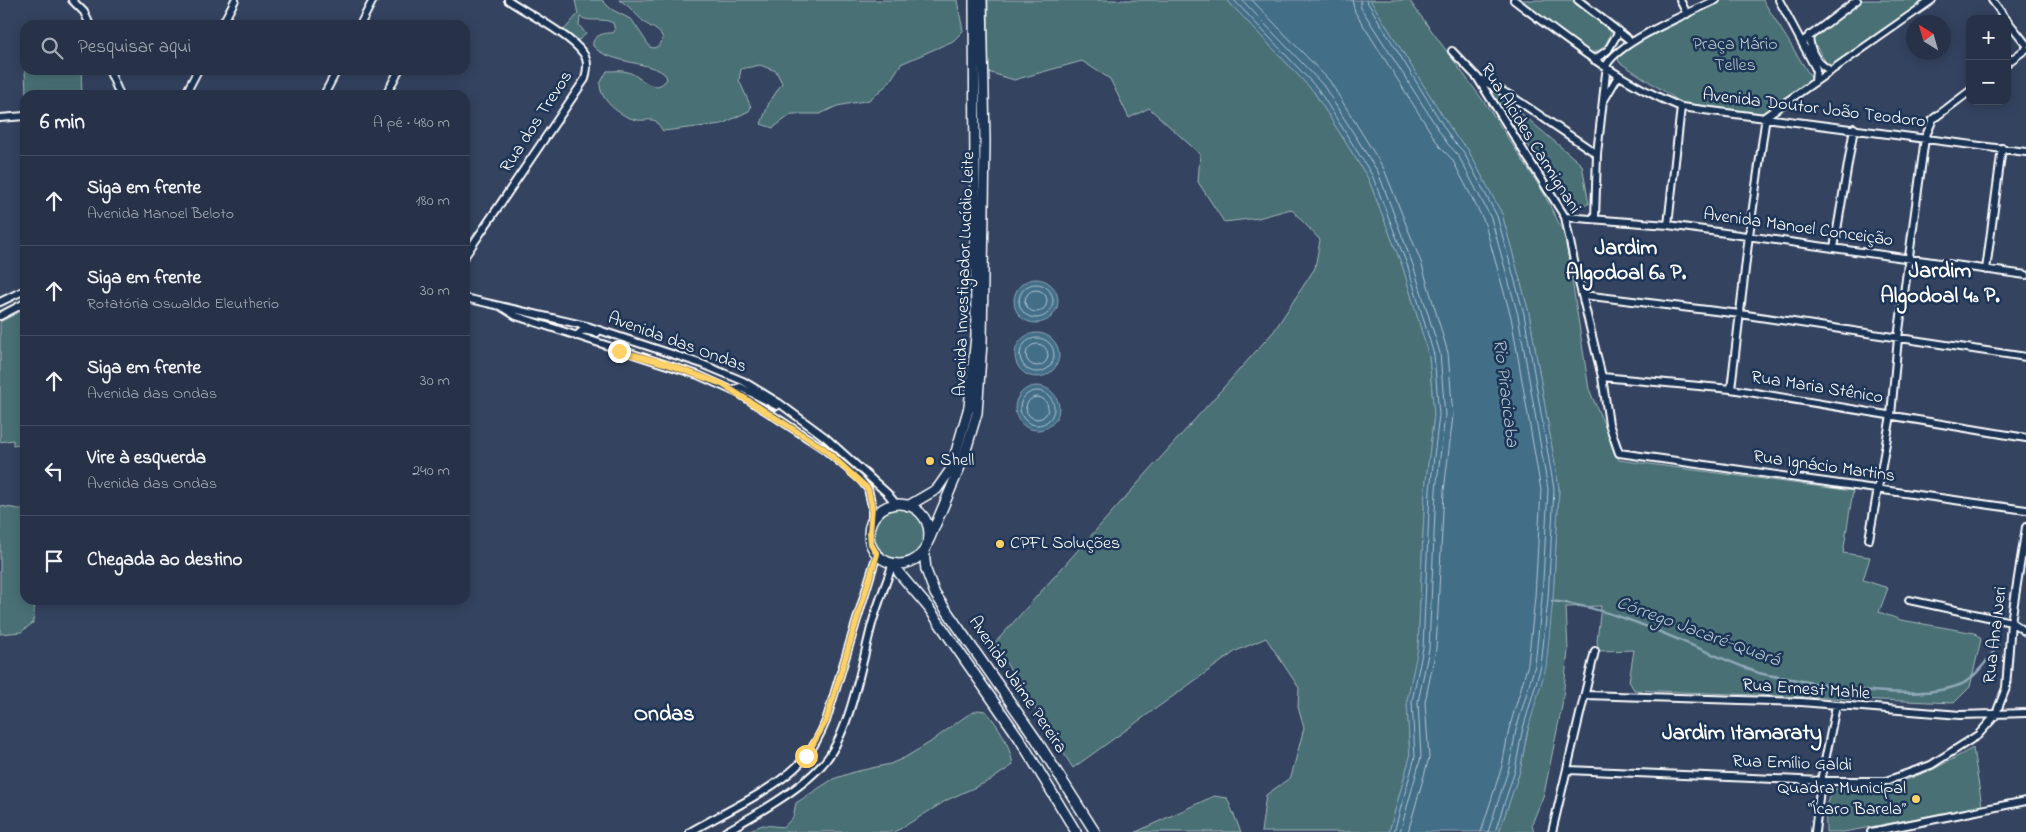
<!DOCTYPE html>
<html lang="pt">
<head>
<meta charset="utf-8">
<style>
	:root { --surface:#273248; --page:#333e52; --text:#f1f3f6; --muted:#a4aab4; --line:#434d60 }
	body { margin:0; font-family:"Indie Flower",sans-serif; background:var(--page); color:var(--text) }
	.controls { position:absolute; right:15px; top:15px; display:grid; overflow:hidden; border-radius:10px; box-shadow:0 2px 12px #0003 }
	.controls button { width:45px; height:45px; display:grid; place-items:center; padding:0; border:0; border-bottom:1px solid var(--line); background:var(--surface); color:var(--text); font:25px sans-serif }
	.compass { position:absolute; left:1906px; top:15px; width:45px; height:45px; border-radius:50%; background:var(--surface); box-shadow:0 2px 12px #0003; rotate:323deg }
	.stop { position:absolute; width:15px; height:15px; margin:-11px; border:4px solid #ffd166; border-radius:50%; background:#fff }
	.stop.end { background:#ffd166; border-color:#fff; box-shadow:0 1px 5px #0008 }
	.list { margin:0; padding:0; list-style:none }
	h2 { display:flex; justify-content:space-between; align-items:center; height:65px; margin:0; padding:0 20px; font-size:21px }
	h2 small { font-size:16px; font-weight:400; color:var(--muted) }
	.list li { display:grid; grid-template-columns:32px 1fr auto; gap:15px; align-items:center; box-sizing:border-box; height:90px; padding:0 20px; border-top:1px solid var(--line) }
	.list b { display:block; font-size:19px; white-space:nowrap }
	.list p { margin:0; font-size:16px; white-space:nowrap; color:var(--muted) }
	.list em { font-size:16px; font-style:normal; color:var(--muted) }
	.icon { flex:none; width:28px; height:28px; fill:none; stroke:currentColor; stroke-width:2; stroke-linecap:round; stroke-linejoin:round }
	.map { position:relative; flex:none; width:2026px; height:832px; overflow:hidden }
	.search { position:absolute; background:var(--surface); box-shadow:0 2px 12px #0003; left:20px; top:20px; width:450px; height:55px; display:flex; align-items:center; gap:12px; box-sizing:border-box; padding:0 18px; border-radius:15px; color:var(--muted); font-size:19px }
	.panel { position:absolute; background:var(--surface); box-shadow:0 2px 12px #0003; left:20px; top:90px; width:450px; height:515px; border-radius:15px }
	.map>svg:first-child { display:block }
	.green { fill:#487074; stroke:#a4b8ba }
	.water { fill:#426e88; stroke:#8ea8b8 }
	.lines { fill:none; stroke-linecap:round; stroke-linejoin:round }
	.shore { stroke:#b3c5cf; stroke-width:1 }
	.stream { stroke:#8ea8b8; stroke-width:2.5 }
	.minor-casing { stroke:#fff; stroke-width:10 }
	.secondary-casing { stroke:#fff; stroke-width:12 }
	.minor { stroke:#1d3557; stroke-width:6 }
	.secondary { stroke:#1d3557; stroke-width:9 }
	.route { stroke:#ffd166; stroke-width:6 }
	.poi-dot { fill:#ffd166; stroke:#1d3557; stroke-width:2 }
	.labels { text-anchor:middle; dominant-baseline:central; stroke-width:5; stroke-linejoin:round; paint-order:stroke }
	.park-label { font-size:18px; fill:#b6c6c7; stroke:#1d3557 }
	.street-label { font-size:18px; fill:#fff; stroke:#1d3557 }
	.poi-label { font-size:18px; fill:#fff; stroke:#1d3557; text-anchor:start }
	.water-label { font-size:19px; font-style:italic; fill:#b3c5cf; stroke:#1d3557 }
	.district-label { font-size:22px; font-weight:bold; fill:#fff; stroke:#1d3557 }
</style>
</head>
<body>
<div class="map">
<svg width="2026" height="832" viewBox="0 0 2026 832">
	<rect width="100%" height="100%" fill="#344360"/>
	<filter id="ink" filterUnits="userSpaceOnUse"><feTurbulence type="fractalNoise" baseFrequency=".02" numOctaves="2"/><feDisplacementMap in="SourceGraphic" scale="10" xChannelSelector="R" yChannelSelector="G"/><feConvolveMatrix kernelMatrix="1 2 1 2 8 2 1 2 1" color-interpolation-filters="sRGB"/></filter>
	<g filter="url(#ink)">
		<path class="green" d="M575,0H602L611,9L632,20L650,47L654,48L660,45L663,38C659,29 651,28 644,22C635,14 630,6 619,0H957L963,31L953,41L901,64L888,84L869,100L837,106L820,114H792L773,128L761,124L769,103L782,83L776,71L760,65L741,69L739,80L751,107L749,111L722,124L663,131L656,121C649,118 641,122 633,119C619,115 600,100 600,84L607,71C615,71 621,70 628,72C642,77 654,96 667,79C665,62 609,65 593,46C591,36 605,32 613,33L615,30L613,23C603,17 591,23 580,17L579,25L586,34L579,40L568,37L564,30L578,14Z
			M988,0H1227L1314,92L1368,178L1403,268L1429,356L1434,415L1425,489L1418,651L1407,701L1410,757L1389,832H1261L1266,795L1291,777L1304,728L1298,707L1299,688L1266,638L1236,651L1073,768L994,644L1274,331L1315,268L1320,240L1291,209L1258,218L1224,222L1198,182L1200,154L1149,108L1129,118L1110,79L1082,61L1014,80L988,72Z
			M1370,0H1409L1490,110L1543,192L1565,235L1589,389L1619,460L1853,491L1843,553L1870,557L1863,580L1888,588L1879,612L1901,620L1975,633L1981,639L1970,687L1954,703L1634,690L1629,681L1634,650L1599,651L1597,641L1601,606L1566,607L1568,651L1562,706L1544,794L1532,824L1534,832H1499L1520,771L1553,599L1559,488L1529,313L1502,214L1467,148L1456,137Z
			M1521,0H1571L1611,29C1608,44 1604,51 1589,53Z
			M1722,0H1763L1812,79L1762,113L1682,103L1619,62L1618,58L1634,45Z
			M1860,0H1924L1830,69L1810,36Z
			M25,70H81L82,95H26Z
			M1494,90L1582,165L1589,204L1572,205L1490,93Z
			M25,309V461L23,444L13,445V440L0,442V322Z
			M0,506L25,510V600H35L33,623L21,632L0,634Z
			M874 534a25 25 0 1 1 50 0a25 25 0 1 1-50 0Z
			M978,710L986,711C1000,728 1009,743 1013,765L991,780L947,800L900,829L893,832H744L763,825L784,827L793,817L796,803L833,779L854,772L890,764L904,758L929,743L966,716Z
			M1973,748L1982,806L1844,832H1826C1826,816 1823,799 1836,789L1894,785L1936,768Z
			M1214,796L1227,798L1241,832H1136Z"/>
		<path class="water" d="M1227,0H1370L1456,137L1467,148L1502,214L1529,313L1559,488L1553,599L1546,667L1527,733L1520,771L1499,832H1389L1410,757L1407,701L1418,648L1425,489L1434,415L1429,356L1403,268L1368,178L1314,92Z
			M1014 301a22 22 0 1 1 44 0a22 22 0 1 1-44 0Z
			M1015 355a22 22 0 1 1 44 0a22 22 0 1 1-44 0Z
			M1015 408a22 22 0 1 1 44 0a22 22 0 1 1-44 0Z"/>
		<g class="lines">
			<path class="shore" d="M1234,0L1318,89L1372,175L1408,267L1434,355L1439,415L1430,490L1423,648L1412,701L1415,757L1394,832
				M1242,0L1323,85L1378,172L1413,265L1440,353L1445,416L1436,490L1429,649L1418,702L1421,757L1400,832
				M1252,0L1329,80L1384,169L1421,262L1448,353L1453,416L1444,491L1436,649L1425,702L1429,758L1408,832
				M1352,0L1355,12L1440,147L1452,159L1484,221L1511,317L1541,490L1535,597L1528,664L1509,729L1502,766L1481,832
				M1360,0L1361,8L1447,143L1458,155L1491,218L1518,315L1548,489L1542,598L1535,665L1516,730L1509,768L1488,832
				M1366,0L1452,140L1463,151L1497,216L1524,314L1554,489L1548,599L1541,666L1522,732L1515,770L1495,832
				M1019 301a17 17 0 1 1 34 0a17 17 0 1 1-34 0Z
				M1025 301a11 11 0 1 1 22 0a11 11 0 1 1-22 0Z
				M1020 355a17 17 0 1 1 34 0a17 17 0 1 1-34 0Z
				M1026 355a11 11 0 1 1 22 0a11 11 0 1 1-22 0Z
				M1020 408a17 17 0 1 1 34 0a17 17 0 1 1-34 0Z
				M1026 408a11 11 0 1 1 22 0a11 11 0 1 1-22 0Z"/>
			<path class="stream" d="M1552,601C1624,609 1691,648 1759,673C1769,676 1781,677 1792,679C1837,688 1919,702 1962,684C1976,677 1989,658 1998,645"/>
			<g class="minor-casing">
				<path id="minor" d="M72,0L84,12L90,25
					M1514,0C1568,41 1618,82 1681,107L2026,152
					M1578,0L1632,42
					M1680,0L1687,14
					M1779,0L1816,69L1815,82
					M1992,0L2006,19
					M2007,20L2026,44
					M222,25L235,0
					M360,25L373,0
					M1809,35C1810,52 1816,63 1831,71
					M1802,42L1857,0
					M1452,51L1477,77L1565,217L1575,266L1602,377L1609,424L1619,453L2026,510
					M1594,60L1608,50L1619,31
					M2007,63L2026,49
					M109,70L120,95
					M1478,78L1511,96L1597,154
					M185,95L198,70
					M324,95L337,70
					M386,95L399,70
					M1603,102L1618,76
					M1766,116L1932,0
					M0,118L25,116
					M1565,217L1668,225L2026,275
					M1595,219L1597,154L1607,64C1622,40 1689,13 1716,0
					M1668,225L1681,107
					M1834,248L1854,128
					M465,256L585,79C587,70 589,61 583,53C570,35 527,13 508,0
					M1986,270L2002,148
					M1583,295L1740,314L2026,357
					M465,298L587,326L702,364L743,381L779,403L825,437L887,493L896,504
					M0,302L25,290
					M500,306L516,316L698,375L740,394L823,448L860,479L868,489L872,506V522
					M0,316L25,303
					M576,336L583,330L597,333
					M1602,377L1731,389L2026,438
					M1731,389L1749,235L1766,116
					M731,390L740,387L777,406
					M1869,539L1891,415L1898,338L1925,138L1933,119L1970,91
					M1909,600L2011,622L2026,632
					M1585,695L1801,702L1960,715L2026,713
					M1568,770L1821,781H1886L1931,765L1978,735L1995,716L2006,688L2011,622L2026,527
					M690,832C724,812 784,786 807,755C815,745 821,733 826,721L877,554
					M725,832C755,815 798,791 821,766C850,736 861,665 872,624C878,603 886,584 893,563
					M1552,832L1595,651
					M1815,832L1821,781L1836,706
					M1871,832L2026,801"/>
			</g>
			<g class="secondary-casing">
				<path id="secondary" d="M869 534a30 30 0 1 1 60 0a30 30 0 1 1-60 0Z
					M908,506L937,489L951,469L969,407L976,336L974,0
					M929,540L963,460L977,413L982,342L985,141L982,0
					M924,551L926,570L935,594L1036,739L1095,832
					M895,564L899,573L928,607L1019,738L1076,832"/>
			</g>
			<use href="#minor" class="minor"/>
			<use href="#secondary" class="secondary"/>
		</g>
	</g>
	<g class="lines" filter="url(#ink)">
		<path class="route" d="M619,351L664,363L722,384L823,448L868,489L872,506L870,533L871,544L877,554L826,721L806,756"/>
	</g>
	<g class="poi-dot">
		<circle cx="930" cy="461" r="5"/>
		<circle cx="1000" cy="544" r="5"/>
		<circle cx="1916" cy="799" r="5"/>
	</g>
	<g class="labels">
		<g class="park-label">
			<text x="1735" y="45">Praça Mário<tspan x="1735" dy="21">Telles</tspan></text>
		</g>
		<g class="street-label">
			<text transform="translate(1814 109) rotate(7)">Avenida Doutor João Teodoro</text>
			<text transform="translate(537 122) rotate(-57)">Rua dos Trevos</text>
			<text transform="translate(1530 139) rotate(58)">Rua Alcides Carmignani</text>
			<text transform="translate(1798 228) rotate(8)">Avenida Manoel Conceição</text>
			<text transform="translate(965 274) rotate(-88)">Avenida Investigador Lucídio Leite</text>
			<text transform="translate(677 343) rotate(20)">Avenida das Ondas</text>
			<text transform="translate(1817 388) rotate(9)">Rua Maria Stênico</text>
			<text transform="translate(1824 467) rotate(8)">Rua Ignácio Martins</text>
			<text transform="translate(1996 635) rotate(-83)">Rua Ana Neri</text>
			<text transform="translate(1017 685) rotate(56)">Avenida Jaime Pereira</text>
			<text transform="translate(1806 690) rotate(4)">Rua Ernest Mahle</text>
			<text transform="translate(1792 764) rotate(2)">Rua Emílio Galdi</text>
		</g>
		<g class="poi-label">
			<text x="940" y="461">Shell</text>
			<text x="1010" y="544">CPFL Soluções</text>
			<text x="1906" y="789" text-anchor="end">Quadra Municipal<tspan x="1906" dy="21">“Ícaro Barela”</tspan></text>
		</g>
		<g class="water-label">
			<text transform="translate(1505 393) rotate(83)">Rio Piracicaba</text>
			<text transform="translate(1698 632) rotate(20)">Córrego Jacaré-Quará</text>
		</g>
		<g class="district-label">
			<text x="1626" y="249">Jardim<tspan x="1626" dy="25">Algodoal 6ª P.</tspan></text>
			<text x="1940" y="272">Jardim<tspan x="1940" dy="25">Algodoal 4ª P.</tspan></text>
			<text x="664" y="715">Ondas</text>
			<text x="1742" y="734">Jardim Itamaraty</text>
		</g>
	</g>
</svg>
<div class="controls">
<button>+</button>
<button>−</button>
</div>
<svg class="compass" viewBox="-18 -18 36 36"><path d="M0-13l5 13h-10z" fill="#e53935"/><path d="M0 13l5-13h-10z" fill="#a4aab4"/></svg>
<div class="stop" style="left:806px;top:756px"></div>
<div class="stop end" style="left:619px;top:351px"></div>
<div class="search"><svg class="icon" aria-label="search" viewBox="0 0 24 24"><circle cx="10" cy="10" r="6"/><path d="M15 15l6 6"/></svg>Pesquisar aqui</div>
<section class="panel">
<h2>6 min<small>A pé · 480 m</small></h2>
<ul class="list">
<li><svg class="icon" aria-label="ahead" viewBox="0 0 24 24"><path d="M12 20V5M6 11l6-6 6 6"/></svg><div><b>Siga em frente</b><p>Avenida Manoel Beloto</p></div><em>180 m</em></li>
<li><svg class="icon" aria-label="ahead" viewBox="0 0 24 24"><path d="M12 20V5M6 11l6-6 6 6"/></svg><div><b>Siga em frente</b><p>Rotatória Oswaldo Eleutherio</p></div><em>30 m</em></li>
<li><svg class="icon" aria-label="ahead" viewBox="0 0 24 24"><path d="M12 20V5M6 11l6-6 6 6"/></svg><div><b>Siga em frente</b><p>Avenida das Ondas</p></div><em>30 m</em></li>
<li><svg class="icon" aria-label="left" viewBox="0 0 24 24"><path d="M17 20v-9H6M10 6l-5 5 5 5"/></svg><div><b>Vire à esquerda</b><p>Avenida das Ondas</p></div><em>240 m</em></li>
<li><svg class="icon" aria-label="arrive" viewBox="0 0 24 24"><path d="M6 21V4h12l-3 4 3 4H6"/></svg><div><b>Chegada ao destino</b></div></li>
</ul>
</section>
</div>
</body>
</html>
